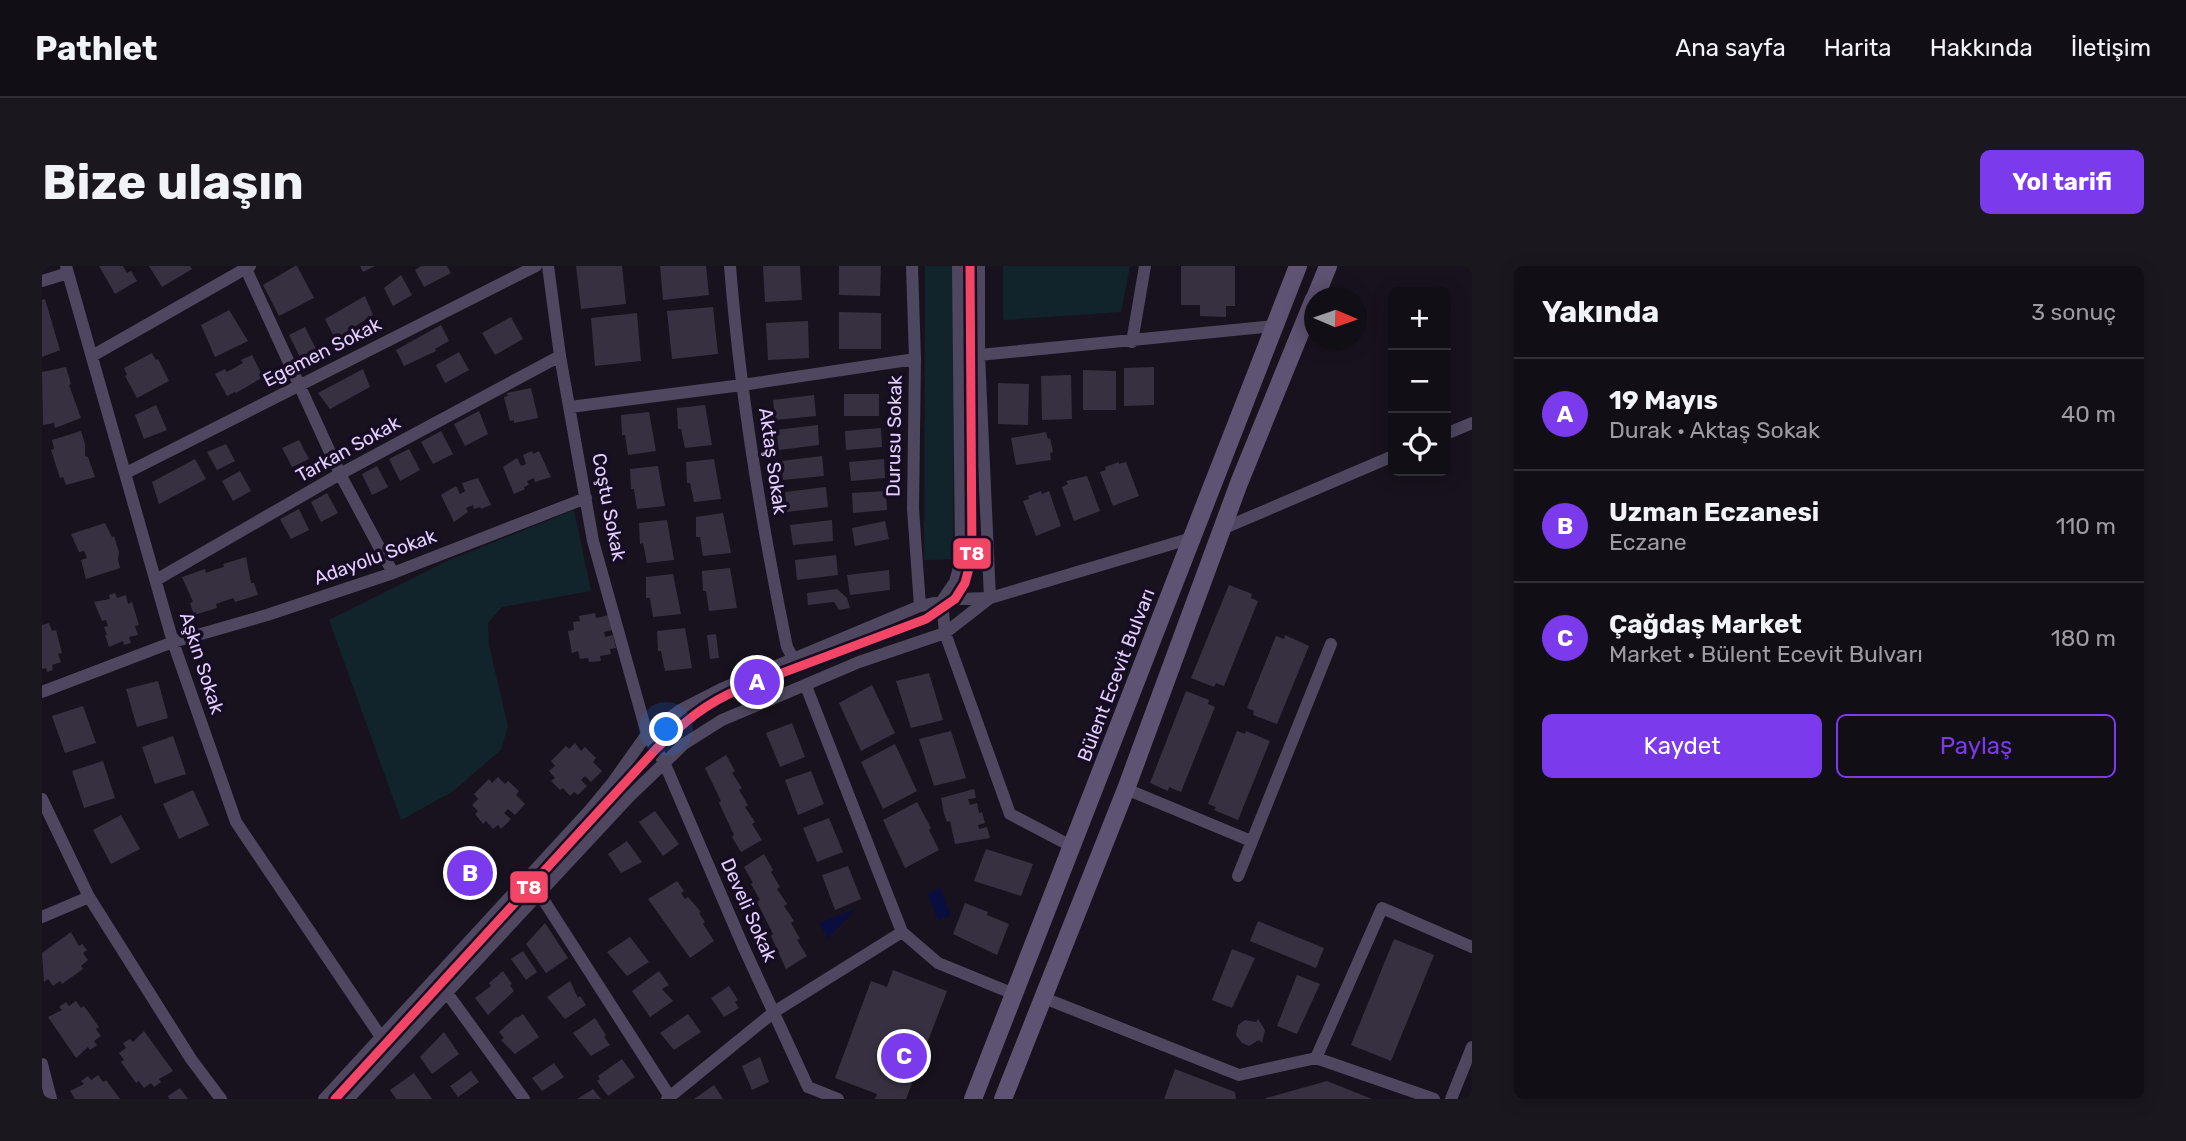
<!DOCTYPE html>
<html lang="tr">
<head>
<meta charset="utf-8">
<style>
	:root { --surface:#120e16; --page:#1b171f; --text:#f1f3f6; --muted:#9c9ca1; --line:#312e35; --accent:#7c3aed }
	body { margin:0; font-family:Rubik,sans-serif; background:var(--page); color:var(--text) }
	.controls { position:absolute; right:21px; top:21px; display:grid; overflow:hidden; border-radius:10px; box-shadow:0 4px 18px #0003 }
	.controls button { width:63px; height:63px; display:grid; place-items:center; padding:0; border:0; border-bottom:2px solid var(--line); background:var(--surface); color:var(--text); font:35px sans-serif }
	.compass { position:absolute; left:1262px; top:21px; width:63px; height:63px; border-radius:50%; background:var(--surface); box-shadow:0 4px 18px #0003; rotate:92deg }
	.you { position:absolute; left:625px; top:464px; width:24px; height:24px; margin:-18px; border:5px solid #fff; border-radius:50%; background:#1a73e8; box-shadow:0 0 0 10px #1a73e833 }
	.badge { display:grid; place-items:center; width:46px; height:46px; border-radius:50%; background:var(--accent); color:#fff; font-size:23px; font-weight:700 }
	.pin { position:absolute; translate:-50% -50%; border:4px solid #fff; box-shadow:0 2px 7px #0006 }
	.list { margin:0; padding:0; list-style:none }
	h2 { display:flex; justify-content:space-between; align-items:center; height:91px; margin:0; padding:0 28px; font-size:30px }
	h2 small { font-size:23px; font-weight:400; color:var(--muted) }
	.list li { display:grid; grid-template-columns:46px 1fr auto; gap:21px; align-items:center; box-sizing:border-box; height:112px; padding:0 28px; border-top:2px solid var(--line) }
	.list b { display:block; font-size:26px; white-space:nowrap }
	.list p { margin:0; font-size:23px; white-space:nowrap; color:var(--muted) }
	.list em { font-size:23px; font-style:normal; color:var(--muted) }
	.actions { display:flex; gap:14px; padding:21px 28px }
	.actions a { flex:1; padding:16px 0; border:2px solid var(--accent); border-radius:10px; text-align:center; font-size:24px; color:var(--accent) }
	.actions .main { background:var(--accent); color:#fff }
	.icon { flex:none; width:38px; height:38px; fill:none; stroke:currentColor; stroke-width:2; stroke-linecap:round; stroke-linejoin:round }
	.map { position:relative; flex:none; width:1430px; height:833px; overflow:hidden; border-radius:10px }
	header { display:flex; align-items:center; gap:42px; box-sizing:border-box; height:98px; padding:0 35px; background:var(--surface); border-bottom:2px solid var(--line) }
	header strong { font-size:33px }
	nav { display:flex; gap:38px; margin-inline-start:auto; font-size:24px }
	.intro { display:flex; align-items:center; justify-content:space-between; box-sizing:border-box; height:168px; padding:0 42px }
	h1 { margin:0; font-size:49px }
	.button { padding:18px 32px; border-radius:10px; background:var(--accent); color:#fff; font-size:24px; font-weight:700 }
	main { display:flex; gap:42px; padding:0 42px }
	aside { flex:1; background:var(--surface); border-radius:10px; box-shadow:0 4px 18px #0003 }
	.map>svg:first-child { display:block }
	.green { fill:#11232b }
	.water { fill:#090e3e }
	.building { fill:#373040 }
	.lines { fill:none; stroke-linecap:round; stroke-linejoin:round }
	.street { stroke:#4e475f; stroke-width:12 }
	.secondary { stroke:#5e5372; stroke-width:18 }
	.tram-1-casing { stroke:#170d23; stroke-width:14 }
	.tram-1 { stroke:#f34667; stroke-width:9 }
	.labels { text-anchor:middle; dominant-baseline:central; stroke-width:7; stroke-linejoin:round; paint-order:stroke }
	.street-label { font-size:19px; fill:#e2cfff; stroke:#170d23 }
	.line-badge { stroke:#170d23; stroke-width:2.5 }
	.badge-label { font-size:19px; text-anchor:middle; font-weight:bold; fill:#fff }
</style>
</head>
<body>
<header>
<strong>Pathlet</strong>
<nav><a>Ana sayfa</a><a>Harita</a><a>Hakkında</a><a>İletişim</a></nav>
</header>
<div class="intro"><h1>Bize ulaşın</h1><a class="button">Yol tarifi</a></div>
<main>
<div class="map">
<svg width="1430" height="833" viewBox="0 0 1430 833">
	<rect width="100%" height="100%" fill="#18121e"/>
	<path class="green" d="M883,0H913L911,293L882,294Z
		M961,0H1088L1079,46L961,54Z
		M532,244L549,325L460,341L446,357L447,379L466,460L459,484L410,526L359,554L287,354L405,295Z"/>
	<path class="water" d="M898,622L909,649L896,654L885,628Z
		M814,643L786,672L777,657Z"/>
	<path class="building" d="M57,0H81L85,7L89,5L95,15L73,28Z
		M107,0H148L150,3L120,21Z
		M253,0H255L272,32L237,50L221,19Z
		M318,0H333L321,6Z
		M379,0H405L409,7L382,21L373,4Z
		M534,0H580L584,38L539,43Z
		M618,0H664L667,29L621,34Z
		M721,0H758L760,34L723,36Z
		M797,0H839L838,30L797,29Z
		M1139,0H1193V40H1184V51L1158,50V39H1139Z
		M359,9L370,29L351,40L342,22Z
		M323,30L331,49L293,73L283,53Z
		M3,33L18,84L0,91V34Z
		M671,41L676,88L630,93L625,45Z
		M187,44L206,75L173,91L159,59Z
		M797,46L839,47V83H797Z
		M595,47L599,95L553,100L549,52Z
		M469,51L481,73L453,89L440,67Z
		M766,55L767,92L726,94L724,57Z
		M399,59L407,75L393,83L394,85L362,100L354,84Z
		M263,61L274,83L258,91L247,69Z
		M417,86L427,104L403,117L394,99Z
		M110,87L114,94L116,93L127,115L95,132L83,110L85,109L82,102Z
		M210,89L221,111L194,127L193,126L185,130L173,108L183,103L185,106L201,97L199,94Z
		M24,101L29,118L27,119L39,152L13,162L12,157L1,159L0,106Z
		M1112,101V139L1082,140V102Z
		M321,103L328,121L288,143L276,127Z
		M1041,104L1074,105V144H1041Z
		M1029,109L1030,153L1000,154L999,110Z
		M956,117L987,118L986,159L956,158Z
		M489,122L496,152L472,157V154L468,155L462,131L466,130L465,127Z
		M802,128H837V150H802Z
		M772,129L774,150L733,154L731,134Z
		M114,139L125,164L102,173L93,149Z
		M663,139L670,179L643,182L639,163H636L635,142Z
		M437,145L446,168L423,180L412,158Z
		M607,146L614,185L586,189L583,169H580L579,149Z
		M776,159L777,179L737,184L734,164Z
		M839,162L840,181L804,184L803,165Z
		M39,165L43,178V190L46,191L53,211L24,219L21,211L18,212L9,184L12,183L10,174Z
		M399,165L411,188L391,198L379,176Z
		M1004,166L1006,173L1008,172L1011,186L1008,187L1009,194L974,199L969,172Z
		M257,174L267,193L250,201L240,182Z
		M184,178L193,195L175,204L165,186Z
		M367,183L378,204L358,215L347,193Z
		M490,185L491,188L497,185L509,211L493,216L492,212L485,215L487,219L482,221L483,223L472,228L461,201L475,192L479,200L484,198L481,189Z
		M780,190L782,210L741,214L739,195Z
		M153,193L164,213L117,238L110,216Z
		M672,193L679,233L652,236L648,217H645L644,196Z
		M842,193L843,212L809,215L807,196Z
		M1077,196V198L1084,196L1097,230L1071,240L1058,206L1064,204L1063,201Z
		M335,200L346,221L330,229L320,208Z
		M616,200L623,240L595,243L592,223H589L588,203Z
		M198,205L209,225L191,235L180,215Z
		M1045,210L1058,245L1032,255L1020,221L1026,218L1024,215Z
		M436,212L449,239L439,243L438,241L432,243L431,239L424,242L426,246L412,256L399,229L414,220L418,228L423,225L420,217Z
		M784,221L786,241L745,246L743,226Z
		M844,225L845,244L811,247L810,227Z
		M999,225L1000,228L1007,225L1019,260L994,270L981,235L987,233L986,230Z
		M285,227L296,247L279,256L269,236Z
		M257,243L267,264L249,273L238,253Z
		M681,247L689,287L661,290L658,271H654V251Z
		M625,254L632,294L605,297L601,277L598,278L597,257Z
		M790,254L791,275L751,279L748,259Z
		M843,255L847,273L813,280L810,262Z
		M63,257L70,271L72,270L77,286L76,294L78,302L44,313L39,294L45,292L42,285L37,286L29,268Z
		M794,289L796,309L755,314L753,294Z
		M204,291L209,317H212L216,329L193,336L191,332L174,338L175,342L152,349L148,337L151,336L140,311L163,303L164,307L172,304L182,301L181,298Z
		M688,302L695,342L667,345L664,325H661L660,305Z
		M847,304L848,324L808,329L805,309Z
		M631,308L639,348L611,351L608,332H604V311Z
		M1187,319L1210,328L1209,332L1216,335L1182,420L1174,417L1172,421L1149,412Z
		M795,323L805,332L808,342L797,344L792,336L766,339L765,327Z
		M73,327L75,332L84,329L86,338L90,336L97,359L93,360L96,369L87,371L89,377L82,379L81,375L67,381L63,369H65L62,361L66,360L64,354L60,355L52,336L68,333L67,329Z
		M553,347L554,352L567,349L570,364L562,366L563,371L571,369L574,382L568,383L569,388L558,390L559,395L547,396L546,392L538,393L536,385L530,387L526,365L532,364L531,356L538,355L537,350Z
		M7,357L10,365L14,364L20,387L16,388L19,396L10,399L11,404L5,406L4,402L0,403V359Z
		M643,362L650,402L623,405L619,385H616L615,365Z
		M674,368L677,392L668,393L665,369Z
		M1243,369L1267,380L1235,458L1211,449L1212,445L1205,442L1234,370L1242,373Z
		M887,407L901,454L869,462L854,415Z
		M116,415L126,452L95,461L84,423Z
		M830,419L853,467L819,485L797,437Z
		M1144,425L1167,434L1166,438L1173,441L1139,526L1127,521L1126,525L1108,517Z
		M41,440L54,477L23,487L10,450Z
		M750,457L763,491L738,501L724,467Z
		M909,465L924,512L892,520L877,473Z
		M1195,465L1203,468L1204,465L1228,475L1196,554L1172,544L1174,541L1166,538Z
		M131,470L144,508L113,518L100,481Z
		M533,477L539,485L543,481L554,492L551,496L560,505L549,516L543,510L539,514L545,520L536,529L532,526L528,530L521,522L518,524L509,515L513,512L507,505L513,500L509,495L524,480L527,483Z
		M853,478L875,525L841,543L819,496Z
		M684,489L693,505L690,507L700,522L697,524L706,539L703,541L713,556L710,558L720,574L699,586L690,571L692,569L677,537L679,535L663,502Z
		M61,495L73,532L42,542L30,505Z
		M769,505L782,538L756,549L743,514Z
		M456,511L463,518L466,515L477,525L474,529L483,538L473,549L466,543L462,547L469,553L459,563L456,559L451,563L444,555L441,558L433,548L436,545L430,539L436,533L432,528L447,513L450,517Z
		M932,523L934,532L926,533L928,539L935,537L937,547L940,546L943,557L936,559L937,563L945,561L948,572L913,578L908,555L905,556L902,548L899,532Z
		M151,524L167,559L137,573L121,538Z
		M875,536L889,562L887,564L897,584L863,602L841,554Z
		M613,545L637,578L621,590L597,556Z
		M79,549L98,583L69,598L51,564Z
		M787,552L801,586L775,596L761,562Z
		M585,575L600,596L579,607L566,588Z
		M944,583L991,598L979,630L932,615Z
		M722,588L731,604L729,606L738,621L735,623L745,638L742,640L752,655L749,657L758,673L755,674L765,690L744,703L729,670L731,668L715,636L718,634L709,618L711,617L702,601Z
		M806,600L819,633L793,644L780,609Z
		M635,615L642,625L639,627L643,633L646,631L659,646L657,647L663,656L661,658L672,675L648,692L606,633Z
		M923,637L946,646L945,649L967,658L955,689L911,668Z
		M1216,655L1282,682L1274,702L1208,675Z
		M503,657L526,692L504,707L484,678Z
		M29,666L37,680L40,678L45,684L41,687L46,694L39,700L41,703L20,718L18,715L11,720L6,713L2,716L0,687Z
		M588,671L607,696L585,710L565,686Z
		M1352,673L1392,689L1349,795L1309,779Z
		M1190,683L1213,692L1190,742L1170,734Z
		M481,685L495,706L484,714L469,693Z
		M851,704L905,725L864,833H833L835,828L793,812L829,715L845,721Z
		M461,705L470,718L468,719L472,725L446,749L433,732L449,720L447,717Z
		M617,705L627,719L620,723L631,735L608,751L590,725Z
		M1255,709L1278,718L1255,768L1235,760Z
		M528,715L536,732L538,730L544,739L523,753L505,731Z
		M687,720L696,734L693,736L697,742L682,751L669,732Z
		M34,735L39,742L42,740L57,761L54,763L59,770L52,775L55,779L48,784L46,781L34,792L6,751L20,744L17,741L24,736L27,740Z
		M481,748L497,771L473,788L459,774L462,772L457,766L474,751L475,752Z
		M646,748L659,766L632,784L618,767Z
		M553,752L564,769L562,771L568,779L549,790L531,767Z
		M1216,753L1223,764L1220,777L1217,774L1207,780L1200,777L1194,769L1196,759L1203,754L1214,756Z
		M102,765L131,805L117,813L119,816L112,821L109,817L102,822L97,815L94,817L79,796L82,794L77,787L84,782L81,777L88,773L91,776Z
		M402,766L417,788L390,808L378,791Z
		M718,791L727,816L710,824L700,800Z
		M580,793L593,811L566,830L555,815L558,813L556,810Z
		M512,797L522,811L500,825L490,812Z
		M1133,803L1193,826L1194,833H1122Z
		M429,805L437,816L416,831L408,820Z
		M372,807L390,833H354L348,824Z
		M56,809L61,816L64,814L78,833H33L28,825L42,818L39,815L46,810L49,814Z
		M1285,815L1330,833H1224V832Z
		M672,819L681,833H652Z
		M138,822L146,833H127L126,830Z
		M551,823L559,833H535Z"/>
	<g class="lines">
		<path class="street" d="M24,0L131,376L194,556L339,771
			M506,0L518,90L551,275L605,468L622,496L701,680L766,821
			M688,0C698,128 719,255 745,381L751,392
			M870,0L873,93L871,243L878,340
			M916,0L919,294L913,316L900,335L903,367L968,548L1029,580
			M937,0V89L948,332
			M204,3L298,208L351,307
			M0,15L26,7
			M1090,76L1103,0
			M937,89L1232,60
			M50,90L208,0
			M528,141L700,119L873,93
			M1404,168L1430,157
			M84,207L494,0
			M1180,263L1351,190
			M114,314L298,208L518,90
			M764,420L860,666L896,697L972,728
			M0,426L131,376L225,349L351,307L544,232
			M1084,523L1209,575
			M0,533L47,631L149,793L179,833
			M1196,610L1289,378
			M497,627L628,831
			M0,651L47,631
			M405,727L482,833
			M1002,732L1197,809L1274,792L1340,642L1430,681
			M1274,792L1392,833
			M0,798L9,833
			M766,821L796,833
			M282,833L547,545L571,516L605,468L640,443L679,423L878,340L913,333L948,332L1150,272
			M306,833L587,531L642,478L680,454L711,441L817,396L903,367L948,332
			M625,833L732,746L860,666
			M1409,833L1430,781"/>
		<path class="secondary" d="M1273,32L1286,0
			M931,833L1256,0
			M961,833L1084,523L1197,217L1272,33"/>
		<g class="tram-1-casing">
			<path id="tram-1" d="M293,833L614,483C644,455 662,438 700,422L884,353L913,333L923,317L930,291L928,0"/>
		</g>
		<use href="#tram-1" class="tram-1"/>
	</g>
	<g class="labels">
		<g class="street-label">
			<text transform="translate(280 86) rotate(-27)">Egemen Sokak</text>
			<text transform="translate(852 170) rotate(-89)">Durusu Sokak</text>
			<text transform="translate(306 183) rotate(-29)">Tarkan Sokak</text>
			<text transform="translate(731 195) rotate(82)">Aktaş Sokak</text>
			<text transform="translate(567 241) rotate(79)">Coştu Sokak</text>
			<text transform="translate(333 291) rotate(-20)">Adayolu Sokak</text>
			<text transform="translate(160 397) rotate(72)">Aşkın Sokak</text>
			<text transform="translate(1074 409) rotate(-69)">Bülent Ecevit Bulvarı</text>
			<text transform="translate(707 644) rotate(66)">Develi Sokak</text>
		</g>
	</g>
	<g class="line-badge">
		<rect x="910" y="271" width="40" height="33" rx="7" fill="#f34667"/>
		<rect x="467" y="604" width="40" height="34" rx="7" fill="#f34667"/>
	</g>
	<g class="badge-label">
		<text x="930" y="294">T8</text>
		<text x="487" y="628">T8</text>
	</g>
</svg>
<div class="controls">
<button>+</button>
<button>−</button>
<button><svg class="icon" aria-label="locate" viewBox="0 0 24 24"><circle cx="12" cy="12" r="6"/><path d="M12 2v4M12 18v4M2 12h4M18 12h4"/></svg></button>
</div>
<svg class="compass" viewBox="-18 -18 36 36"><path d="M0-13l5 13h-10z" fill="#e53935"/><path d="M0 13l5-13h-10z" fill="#9c9ca1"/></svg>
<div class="you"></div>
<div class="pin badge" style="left:715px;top:416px">A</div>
<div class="pin badge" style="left:428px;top:607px">B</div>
<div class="pin badge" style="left:862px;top:790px">C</div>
</div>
<aside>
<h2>Yakında<small>3 sonuç</small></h2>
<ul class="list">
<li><span class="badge">A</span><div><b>19 Mayıs</b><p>Durak · Aktaş Sokak</p></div><em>40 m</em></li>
<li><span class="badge">B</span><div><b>Uzman Eczanesi</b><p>Eczane</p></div><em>110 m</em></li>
<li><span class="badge">C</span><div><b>Çağdaş Market</b><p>Market · Bülent Ecevit Bulvarı</p></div><em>180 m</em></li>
</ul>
<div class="actions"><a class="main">Kaydet</a><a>Paylaş</a></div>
</aside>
</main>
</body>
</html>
